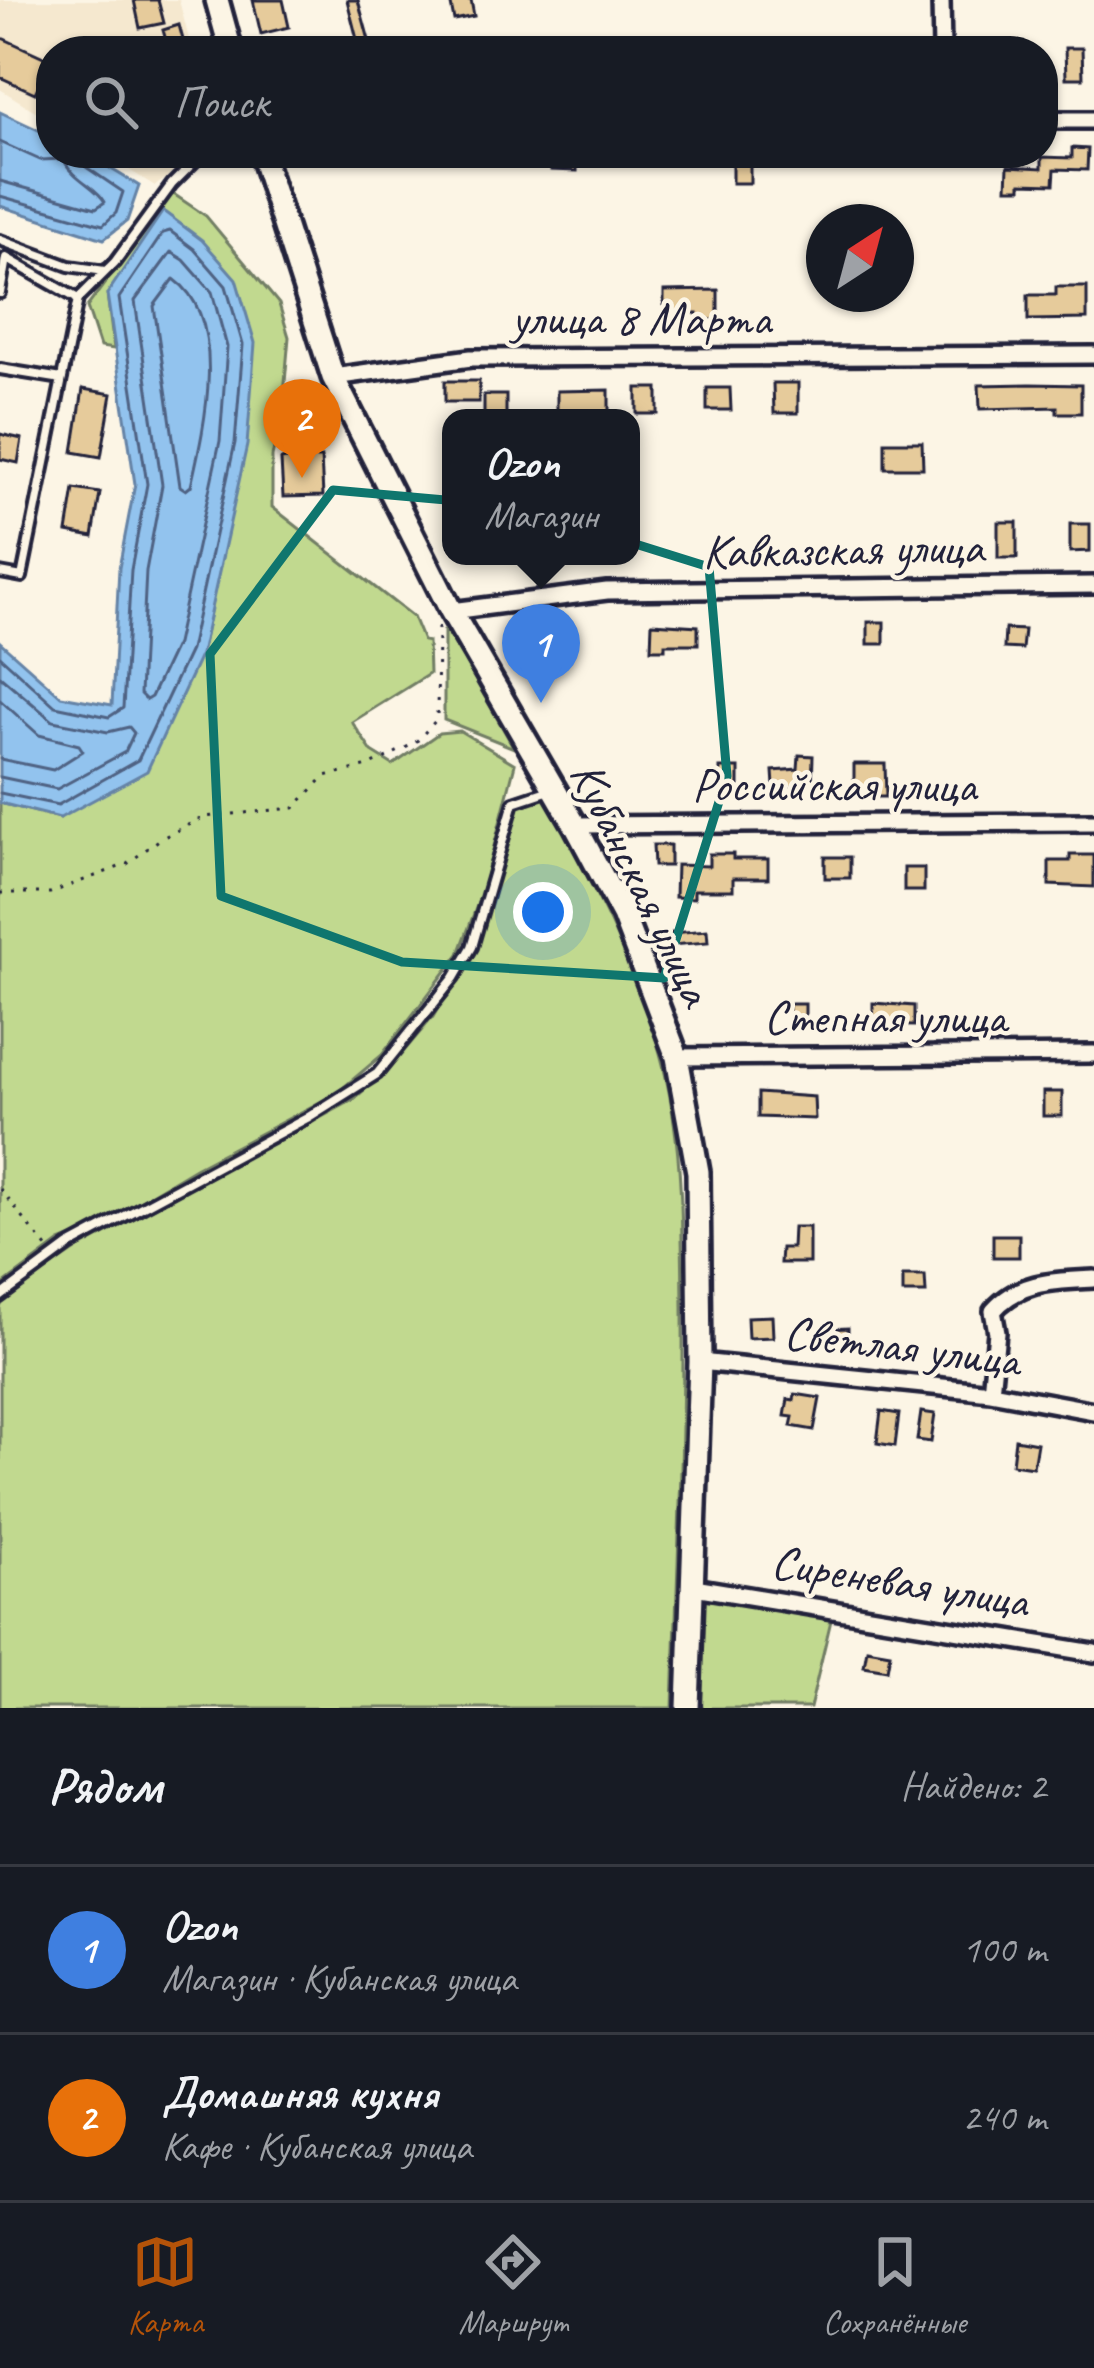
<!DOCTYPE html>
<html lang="ru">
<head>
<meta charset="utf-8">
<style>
	:root { --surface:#171b24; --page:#20242c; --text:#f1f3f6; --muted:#9ea1a6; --line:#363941; --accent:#b45309 }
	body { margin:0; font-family:Caveat,sans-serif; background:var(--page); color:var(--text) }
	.compass { position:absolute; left:806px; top:204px; width:108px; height:108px; border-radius:50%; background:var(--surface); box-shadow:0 3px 9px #0004; rotate:36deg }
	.you { position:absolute; left:543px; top:912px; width:42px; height:42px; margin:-30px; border:9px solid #fff; border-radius:50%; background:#1a73e8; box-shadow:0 0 0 18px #1a73e833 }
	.badge { display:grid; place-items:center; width:78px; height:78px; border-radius:50%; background:var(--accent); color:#fff; font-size:39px; font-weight:700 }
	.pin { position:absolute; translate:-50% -99px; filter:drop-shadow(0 3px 6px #0008) }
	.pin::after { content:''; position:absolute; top:63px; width:42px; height:36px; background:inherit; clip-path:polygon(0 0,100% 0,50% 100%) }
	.popup { position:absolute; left:442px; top:409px; width:198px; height:156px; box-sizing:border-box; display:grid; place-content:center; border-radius:24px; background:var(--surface); filter:drop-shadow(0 3px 9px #0005); font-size:39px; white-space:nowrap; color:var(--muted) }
	.popup b { font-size:45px; color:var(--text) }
	.popup::after { content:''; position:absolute; left:50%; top:100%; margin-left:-24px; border:24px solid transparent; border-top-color:var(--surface) }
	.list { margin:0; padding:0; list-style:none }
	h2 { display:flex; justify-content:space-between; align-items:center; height:156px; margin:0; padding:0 48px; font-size:51px }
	h2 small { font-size:39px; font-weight:400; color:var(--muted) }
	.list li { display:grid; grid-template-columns:78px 1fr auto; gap:36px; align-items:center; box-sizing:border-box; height:168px; padding:0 48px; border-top:3px solid var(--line) }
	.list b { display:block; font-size:45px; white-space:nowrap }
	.list p { margin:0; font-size:39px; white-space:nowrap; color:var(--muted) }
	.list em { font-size:39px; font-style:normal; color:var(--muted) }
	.icon { flex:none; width:66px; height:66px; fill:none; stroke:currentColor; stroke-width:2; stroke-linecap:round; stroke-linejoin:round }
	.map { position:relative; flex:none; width:1094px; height:1708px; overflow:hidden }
	.search { position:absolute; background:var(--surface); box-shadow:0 3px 9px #0004; left:36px; right:36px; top:36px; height:132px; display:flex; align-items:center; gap:30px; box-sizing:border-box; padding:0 42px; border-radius:48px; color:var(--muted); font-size:45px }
	.sheet { height:492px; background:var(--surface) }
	nav { display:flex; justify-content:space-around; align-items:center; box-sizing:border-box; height:168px; border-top:3px solid var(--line); background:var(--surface); font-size:33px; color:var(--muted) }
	nav a { display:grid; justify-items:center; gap:6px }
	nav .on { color:var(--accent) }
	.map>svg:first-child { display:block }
	.built { fill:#f5e8cf }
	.green { fill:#c1d98f; stroke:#727e65; stroke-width:3 }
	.water { fill:#92c3ee; stroke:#6583a6; stroke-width:3 }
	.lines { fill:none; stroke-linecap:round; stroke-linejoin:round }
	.shore { stroke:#4f6283; stroke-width:3 }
	.building { fill:#e6cb9b; stroke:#22223b; stroke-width:3 }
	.lane-casing { stroke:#22223b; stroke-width:16 }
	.street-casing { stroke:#22223b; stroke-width:24 }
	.secondary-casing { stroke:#22223b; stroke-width:30 }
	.path { stroke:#22223b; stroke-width:3; stroke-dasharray:3 9; stroke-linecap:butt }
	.lane { stroke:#fcf5e5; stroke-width:8 }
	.street { stroke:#fcf5e5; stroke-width:15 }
	.secondary { stroke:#fcf5e5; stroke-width:21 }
	.marked { fill:none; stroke:#0f766e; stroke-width:9; stroke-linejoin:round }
	.labels { text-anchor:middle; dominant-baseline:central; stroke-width:9; stroke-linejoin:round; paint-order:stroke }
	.street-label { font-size:48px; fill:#22223b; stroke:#fcf5e5 }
</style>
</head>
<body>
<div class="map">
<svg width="1094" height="1708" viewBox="0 0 1094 1708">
	<rect width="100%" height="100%" fill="#fcf5e5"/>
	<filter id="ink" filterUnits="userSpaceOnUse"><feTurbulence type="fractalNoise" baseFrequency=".00833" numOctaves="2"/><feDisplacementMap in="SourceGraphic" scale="24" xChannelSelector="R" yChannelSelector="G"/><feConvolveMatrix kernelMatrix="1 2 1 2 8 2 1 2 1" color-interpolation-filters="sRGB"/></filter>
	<g filter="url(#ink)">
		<path class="built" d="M0,0H179L192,51H51V121L0,89Z
			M102,153H187L168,177L155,186Z"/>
		<path class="green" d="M172,193L206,216L279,304L289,337L283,405L272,457V507L413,617L423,641L428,642L429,674L352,722L372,752L393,765L439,733L460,731L515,764L483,889L459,954L382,1055L337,1093L195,1168L91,1230L60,1242L0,1287V803L60,818L201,654L222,554L107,294L114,349L100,347L87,307Z
			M444,631L450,635L514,748L444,720Z
			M545,796C589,878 635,963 660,1053C683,1136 682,1222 683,1307C684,1441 677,1574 673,1708H0V1307L6,1298L76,1250L353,1100L394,1063L433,1017L479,938L516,812L521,802Z
			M701,1593L832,1616L810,1708H698Z"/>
		<path class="water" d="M0,112L51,136V153H85L139,186L127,221L104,239L0,206Z
			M163,211L202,240L236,279L255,343L247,445L201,654L147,771L60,818L0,803V642L61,696L112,705L119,568L135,484L107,294Z"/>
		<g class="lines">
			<path class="shore" d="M0,142L40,160L63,159C75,181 96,186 105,202L96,208L0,181
				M0,196L103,225L116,213L123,192L86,167L81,153
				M171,252L184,260L212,292L227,347L220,441L176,644L151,697L146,700L140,694L146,571L162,485L135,301Z
				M174,279C230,319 204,429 191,486L186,490L180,486L154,306Z
				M0,656L55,706L109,717L123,708L131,570L147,484L119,298L163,233L170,231L194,249L226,286L243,345L235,443L190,650L138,760L58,805L0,793
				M0,676L53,721L108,732L129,727L134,733L125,752L57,789L0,777
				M0,700L39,735L79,745L83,751L53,770L0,759"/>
		</g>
		<path class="building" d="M134,0H158L164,23L140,28Z
			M253,0H283L289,27L261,34Z
			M347,0H358L372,51H360Z
			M450,0H471L474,16L454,20Z
			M179,25L186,51H169L163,30Z
			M0,37L50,60L35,93L0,77Z
			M1065,48H1082L1083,78H1066Z
			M1072,148L1088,149L1087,170L1055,169L1054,184L1021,183V188H1007L1008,166L1042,168V157L1072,158Z
			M551,153H577V171L551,170Z
			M732,155H750V183H732Z
			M1056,287H1087V319L1028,320V295H1056Z
			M718,290V320H697V313H664V291Z
			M445,381H479V402H445Z
			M773,383H798V413H774Z
			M1030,384L1081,385V413H1057V407L980,409L979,385Z
			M637,388H658V414H637Z
			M707,388H730L731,410H707Z
			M83,389L112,394L101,457L73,452Z
			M609,390V415H557V391Z
			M484,395H506V418H484Z
			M306,427L307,449H316L317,458H321L323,496L283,497L281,460L287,459L286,428Z
			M0,434L22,439L18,463L0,459Z
			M885,442H922L923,468H885Z
			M74,489L100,493L93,537L67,532Z
			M998,522H1017V558H998Z
			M1070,524H1090V551L1070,552Z
			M550,619V636H528V620Z
			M868,622H884V644H868Z
			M652,623L698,626V644H665V649H651Z
			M1005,629L1024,630L1022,649L1004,648Z
			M799,755L813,756L812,787L774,786L773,771L798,769Z
			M854,764H885L886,797H854Z
			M720,768H739V788H720Z
			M653,845H670V866H654Z
			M709,854H733V859H768V878H733V890H694V898L675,897L676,865L709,866Z
			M1070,855H1094V887L1049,885V861H1070Z
			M825,857H850V878H825Z
			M904,868H924V891H904Z
			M707,930L708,942L672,945L671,933Z
			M873,1003L914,1006V1026L873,1025Z
			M789,1004H805V1026H789Z
			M1043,1092H1062V1116H1043Z
			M758,1093L814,1097L815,1119L758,1117Z
			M793,1227H809V1263H780L781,1248H792Z
			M993,1235H1019V1257H993Z
			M903,1276H925L926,1293H903Z
			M772,1316L773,1337L748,1338L747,1317Z
			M848,1328V1345H828V1329Z
			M795,1394L820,1398L814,1430L791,1426L793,1417L785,1416L788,1399L794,1400Z
			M881,1411L899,1414L895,1446L877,1443Z
			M921,1412L935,1414L931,1442L917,1440Z
			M1015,1439L1037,1443L1033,1467L1012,1464Z
			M867,1649L890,1653L887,1670L864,1666Z"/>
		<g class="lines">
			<g class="lane-casing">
				<path id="lane" d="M0,240L69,266L105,271
					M0,293L6,258L78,299
					M0,369L62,379
					M0,573L22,577L78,299L115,262L172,184L203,153
					M0,1297L69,1246L307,1118L377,1074L454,978L472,947L514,802L553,789"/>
			</g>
			<g class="street-casing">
				<path id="street" d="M941,0L942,51
					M1043,120H1094
					M333,377L471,358L1094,355
					M451,611L607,591L1094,585
					M575,825L1094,822
					M677,1057L1094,1054
					M700,1362L991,1392L1094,1411
					M991,1392L997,1332L993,1311C1020,1280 1056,1281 1094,1279
					M694,1587L1094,1653"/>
			</g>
			<g class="secondary-casing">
				<path id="secondary" d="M217,0L231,51
					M261,153L333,377L451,611L575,825L623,915L677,1057L698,1172L700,1362L688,1708"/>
			</g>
			<path class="path" d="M0,893H50L127,864L160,839L204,817L294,808L325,776L369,766L415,743L437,719L438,626
				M0,1189L48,1249"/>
			<use href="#lane" class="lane"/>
			<use href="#street" class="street"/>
			<use href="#secondary" class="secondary"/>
		</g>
	</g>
	<path class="marked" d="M333,490L514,506L709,567L727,776L664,978L402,962L221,896L210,654Z"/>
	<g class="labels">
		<g class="street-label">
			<text x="641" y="318">улица 8 Марта</text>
			<text transform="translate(843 549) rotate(-1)">Кавказская улица</text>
			<text x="834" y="785">Российская улица</text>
			<text transform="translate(642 883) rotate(64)">Кубанская улица</text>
			<text x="885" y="1017">Степная улица</text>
			<text transform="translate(902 1346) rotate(7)">Светлая улица</text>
			<text transform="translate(900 1581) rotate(9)">Сиреневая улица</text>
		</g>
	</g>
</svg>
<svg class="compass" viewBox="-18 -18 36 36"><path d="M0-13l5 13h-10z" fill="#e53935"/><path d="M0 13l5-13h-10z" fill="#9ea1a6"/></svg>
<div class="you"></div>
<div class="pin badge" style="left:541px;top:703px;background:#3f7fe0">1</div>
<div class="popup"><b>Ozon</b>Магазин</div>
<div class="pin badge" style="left:302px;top:478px;background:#e8710a">2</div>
<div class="search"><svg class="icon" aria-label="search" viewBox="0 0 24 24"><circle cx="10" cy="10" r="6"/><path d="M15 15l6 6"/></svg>Поиск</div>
</div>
<section class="sheet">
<h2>Рядом<small>Найдено: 2</small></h2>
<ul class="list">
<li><span class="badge" style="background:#3f7fe0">1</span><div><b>Ozon</b><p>Магазин · Кубанская улица</p></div><em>100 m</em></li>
<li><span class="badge" style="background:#e8710a">2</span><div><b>Домашняя кухня</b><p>Кафе · Кубанская улица</p></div><em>240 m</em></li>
</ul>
</section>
<nav>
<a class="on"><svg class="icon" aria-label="map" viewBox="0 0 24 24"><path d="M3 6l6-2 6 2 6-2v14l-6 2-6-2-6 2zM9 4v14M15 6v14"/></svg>Карта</a>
<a><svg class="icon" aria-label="directions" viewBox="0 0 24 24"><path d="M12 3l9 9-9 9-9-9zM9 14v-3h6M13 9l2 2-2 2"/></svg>Маршрут</a>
<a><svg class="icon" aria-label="saved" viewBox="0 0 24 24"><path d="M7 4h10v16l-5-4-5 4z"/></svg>Сохранённые</a>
</nav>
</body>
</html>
